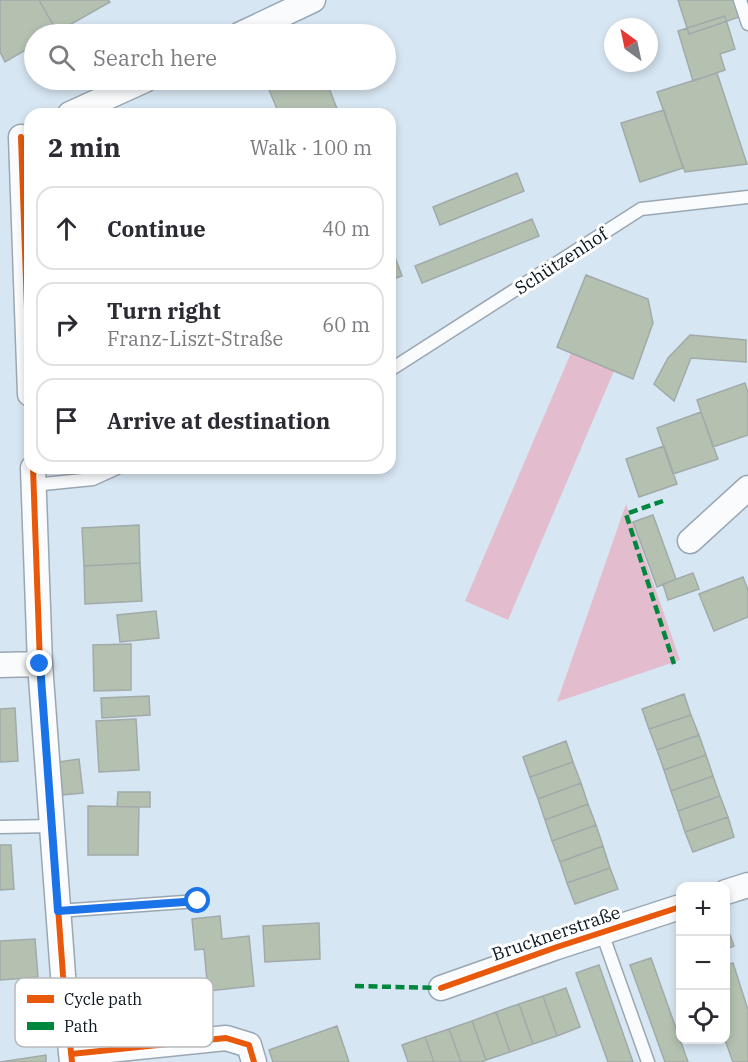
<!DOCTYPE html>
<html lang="en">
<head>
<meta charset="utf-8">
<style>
	:root { --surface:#fff; --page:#f7f7f7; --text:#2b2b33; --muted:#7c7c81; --line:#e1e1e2 }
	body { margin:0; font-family:"IBM Plex Serif",serif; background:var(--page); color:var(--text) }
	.controls { position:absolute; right:18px; bottom:18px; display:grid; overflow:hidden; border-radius:12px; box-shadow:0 3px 9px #0003 }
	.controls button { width:54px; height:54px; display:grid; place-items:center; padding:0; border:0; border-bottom:2px solid var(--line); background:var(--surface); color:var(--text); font:30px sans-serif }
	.compass { position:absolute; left:604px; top:18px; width:54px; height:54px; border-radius:50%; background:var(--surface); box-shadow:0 3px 9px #0003; rotate:327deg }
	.stop { position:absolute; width:18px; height:18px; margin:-14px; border:4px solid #1a73e8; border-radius:50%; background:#fff }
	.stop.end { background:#1a73e8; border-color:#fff; box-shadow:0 2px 6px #0008 }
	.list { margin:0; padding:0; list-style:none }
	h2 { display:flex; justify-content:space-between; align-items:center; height:78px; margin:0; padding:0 24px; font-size:26px }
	h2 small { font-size:20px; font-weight:400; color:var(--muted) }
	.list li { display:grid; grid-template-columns:39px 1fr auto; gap:18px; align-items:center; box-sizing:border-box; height:84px; margin:0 12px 12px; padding:0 12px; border:2px solid var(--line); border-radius:18px }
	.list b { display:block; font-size:22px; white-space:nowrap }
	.list p { margin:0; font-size:20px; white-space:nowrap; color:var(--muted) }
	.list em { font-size:20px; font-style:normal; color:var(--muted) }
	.icon { flex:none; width:33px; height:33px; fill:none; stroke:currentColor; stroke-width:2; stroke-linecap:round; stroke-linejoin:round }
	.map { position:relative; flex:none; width:748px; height:1062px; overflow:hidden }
	.search { position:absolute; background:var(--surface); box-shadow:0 3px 9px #0003; left:24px; top:24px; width:372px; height:66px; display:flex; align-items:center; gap:15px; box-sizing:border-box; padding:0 21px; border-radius:33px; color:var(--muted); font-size:22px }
	.panel { position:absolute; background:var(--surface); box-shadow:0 3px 9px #0003; left:24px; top:108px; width:372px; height:366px; border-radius:18px }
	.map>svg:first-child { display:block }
	.green { fill:#e3bdce }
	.building { fill:#b4c1b1; stroke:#a1aaa9; stroke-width:1.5 }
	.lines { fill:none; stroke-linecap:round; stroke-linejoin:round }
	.lane-casing { stroke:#9aa7b2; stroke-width:15 }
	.street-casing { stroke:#9aa7b2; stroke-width:27 }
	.lane { stroke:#f9fbfd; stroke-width:12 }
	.street { stroke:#f9fbfd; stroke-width:24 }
	.quiet { stroke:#00873e; stroke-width:4.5; stroke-dasharray:9 4.5; stroke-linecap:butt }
	.cycleway-casing { stroke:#fff; stroke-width:10 }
	.cycleway { stroke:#e8590c; stroke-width:6 }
	.route { stroke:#1a73e8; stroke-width:8 }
	.labels { text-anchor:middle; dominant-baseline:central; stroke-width:6; stroke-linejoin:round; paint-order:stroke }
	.street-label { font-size:18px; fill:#0a1620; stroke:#fff }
	.key { fill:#fff; stroke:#b6b9bc; stroke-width:1.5 }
	.key-label { font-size:16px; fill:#0a1620 }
</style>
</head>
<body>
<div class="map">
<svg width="748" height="1062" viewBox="0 0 748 1062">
	<rect width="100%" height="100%" fill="#d7e6f3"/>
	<path class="green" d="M571,353L614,371L508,620L465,601Z
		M626,504L680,660L557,702Z"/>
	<path class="building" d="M2,0H39L57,32L53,34H34V45L5,62L0,52V1Z
		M39,0H108L110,2L57,32Z
		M678,0H748V14L689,34Z
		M725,16L735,49L720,54L725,70L693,81L678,31Z
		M717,73L747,164L685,172L657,92Z
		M287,80H326L339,114H279L268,87Z
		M664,110L683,168L640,182L621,123Z
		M517,173L524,191L440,225L433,207Z
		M532,219L539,236L422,283L415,266Z
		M390,244L402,276L390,280Z
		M586,275L648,299L653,323L633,379L557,347Z
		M690,335L746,340V362L691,358L674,401L654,384L668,358Z
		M745,383L748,392V435L713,447L697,400Z
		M701,412L718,459L673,474L657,428Z
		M664,446L677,484L639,497L626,459Z
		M653,515L676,579L657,587L633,522Z
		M139,525L140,563L84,566L82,528Z
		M140,563L142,601L85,604L84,566Z
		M693,573L699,589L668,600L663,584Z
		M743,577L748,590V617L714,631L699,594Z
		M156,611L159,638L120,642L117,615Z
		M131,644V690L94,691L93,645Z
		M684,694L691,715L649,729L642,709Z
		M149,696L150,715L102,718L101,698Z
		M15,708L18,761L0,762V709Z
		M691,715L699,735L657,750L649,729Z
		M136,719L139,770L99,772L96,721Z
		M699,735L706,755L664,770L657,750Z
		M566,741L573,762L530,777L523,757Z
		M706,755L713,776L671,791L664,770Z
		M79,759L83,793L63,795L59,762Z
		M573,762L581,783L538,799L530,777Z
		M713,776L720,796L678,811L671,791Z
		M581,783L588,804L545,820L538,799Z
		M118,792H150V807H117Z
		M720,796L728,817L685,832L678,811Z
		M588,804L596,825L552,841L545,820Z
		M88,806L139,807L138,855H88Z
		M728,817L734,837L693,852L685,832Z
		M596,825L603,846L560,862L552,841Z
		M0,845H11L14,889L0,890Z
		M603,846L610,868L567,883L560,862Z
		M610,868L618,889L575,904L567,883Z
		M220,916L222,939L249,936L254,986L208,991L204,949L195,950L192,919Z
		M319,923L320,959L265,962L263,926Z
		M726,924L734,946L726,949Z
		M35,939L38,977L0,980V941Z
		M651,958L688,1062H665L630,965Z
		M733,963L748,1010V1062H733L725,1040L726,965Z
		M599,965L633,1062H608L576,973Z
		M566,988L580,1027L557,1036L543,996Z
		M543,996L557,1036L533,1044L519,1004Z
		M519,1004L533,1044L510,1052L496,1012Z
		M496,1012L510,1052L486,1060L472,1021Z
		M472,1021L486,1060L482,1062H461L449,1029Z
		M337,1026L349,1062H273L269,1050Z
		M449,1029L461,1062H434L425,1037Z
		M425,1037L434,1062H408L402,1045Z
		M46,1055V1062H0Z"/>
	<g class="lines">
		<g class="lane-casing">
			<path id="lane" d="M740,0L748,24
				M390,370L641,209L748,197
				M33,485L93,479L117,468
				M0,827L52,826
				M58,911L198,901
				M602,933L648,1062"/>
		</g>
		<g class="street-casing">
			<path id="street" d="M241,34L313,0
				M70,114L145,80
				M21,137L30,394
				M33,468L40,664L63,975L72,1062
				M690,541L748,488
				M0,665L40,664
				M726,892L748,885
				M441,988L557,947L680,907
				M71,1054L226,1038L249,1045L254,1062"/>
		</g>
		<use href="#lane" class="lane"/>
		<use href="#street" class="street"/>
		<path class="quiet" d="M663,501L626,514L674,664
			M355,986L441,988"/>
		<g class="cycleway-casing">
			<path id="cycleway" d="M21,137L30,394
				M33,468L40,664L63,975L72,1062
				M441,988L557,947L680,907
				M71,1054L226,1038L249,1045L254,1062"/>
		</g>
		<use href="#cycleway" class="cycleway"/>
	</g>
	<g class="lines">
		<path class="route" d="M40,664L58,911L198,901"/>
	</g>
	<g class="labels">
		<g class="street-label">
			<text transform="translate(561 261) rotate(-33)">Schützenhof</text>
			<text transform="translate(556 933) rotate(-19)">Brucknerstraße</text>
		</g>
	</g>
	<rect x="15" y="978" width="198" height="69" rx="9" class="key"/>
	<rect x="27" y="995" width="27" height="8" fill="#e8590c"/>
	<rect x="27" y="1022" width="27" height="8" fill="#00873e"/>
	<g class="key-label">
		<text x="64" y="1005">Cycle path</text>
		<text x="64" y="1032">Path</text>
	</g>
</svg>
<div class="controls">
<button>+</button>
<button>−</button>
<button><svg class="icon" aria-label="locate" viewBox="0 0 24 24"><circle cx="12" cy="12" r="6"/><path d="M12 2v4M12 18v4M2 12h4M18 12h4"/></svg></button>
</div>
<svg class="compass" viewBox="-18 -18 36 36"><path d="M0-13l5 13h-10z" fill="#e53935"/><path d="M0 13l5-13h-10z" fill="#7c7c81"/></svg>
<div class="stop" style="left:198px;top:901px"></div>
<div class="stop end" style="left:40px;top:664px"></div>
<div class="search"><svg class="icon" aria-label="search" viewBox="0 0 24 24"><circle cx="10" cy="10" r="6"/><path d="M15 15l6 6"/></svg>Search here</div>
<section class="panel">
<h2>2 min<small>Walk · 100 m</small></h2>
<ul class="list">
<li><svg class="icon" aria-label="ahead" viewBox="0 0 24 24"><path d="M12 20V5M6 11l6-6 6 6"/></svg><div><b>Continue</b></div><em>40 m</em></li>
<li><svg class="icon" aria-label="right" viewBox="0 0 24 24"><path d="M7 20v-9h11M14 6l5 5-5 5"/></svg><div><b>Turn right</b><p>Franz-Liszt-Straße</p></div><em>60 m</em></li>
<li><svg class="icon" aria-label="arrive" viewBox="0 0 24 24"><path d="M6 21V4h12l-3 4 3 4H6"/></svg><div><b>Arrive at destination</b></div></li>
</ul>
</section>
</div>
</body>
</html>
